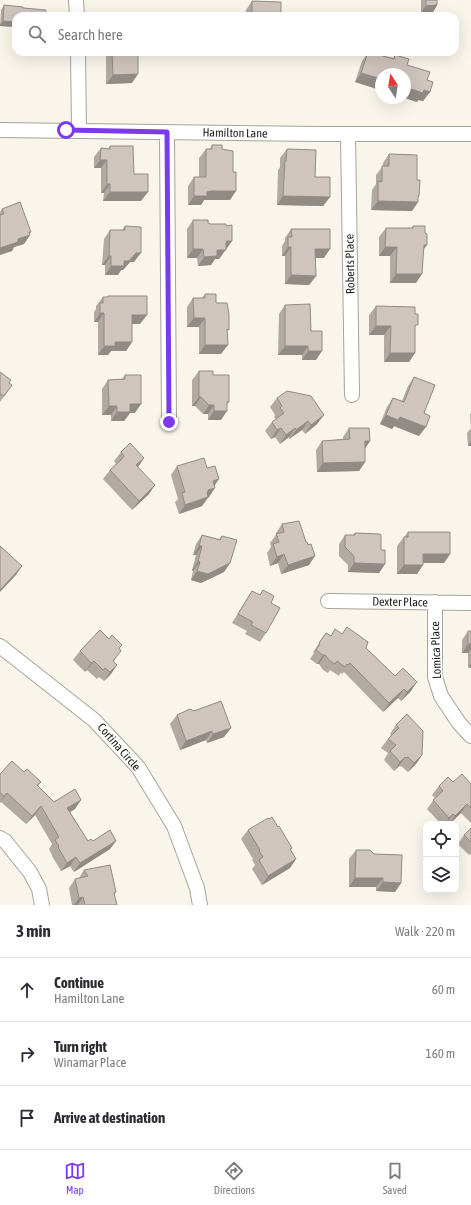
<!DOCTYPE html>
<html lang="en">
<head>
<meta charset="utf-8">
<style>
	:root { --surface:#fff; --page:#f2f2f3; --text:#2b2b33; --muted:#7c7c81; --line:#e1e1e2; --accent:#7c3aed }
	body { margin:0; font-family:"Asap Condensed",sans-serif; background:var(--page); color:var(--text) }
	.controls { position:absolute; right:12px; bottom:12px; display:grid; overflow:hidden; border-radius:8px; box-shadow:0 4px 16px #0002 }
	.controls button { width:36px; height:36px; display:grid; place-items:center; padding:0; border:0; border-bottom:1px solid var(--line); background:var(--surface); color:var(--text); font:20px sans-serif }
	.compass { position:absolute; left:375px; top:68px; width:36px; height:36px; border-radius:50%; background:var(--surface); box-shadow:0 4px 16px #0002; rotate:348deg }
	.stop { position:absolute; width:12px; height:12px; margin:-9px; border:3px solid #7c3aed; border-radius:50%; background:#fff }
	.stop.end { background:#7c3aed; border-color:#fff; box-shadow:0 1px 4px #0008 }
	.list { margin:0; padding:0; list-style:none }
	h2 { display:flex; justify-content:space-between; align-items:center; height:52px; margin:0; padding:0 16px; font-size:17px }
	h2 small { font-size:13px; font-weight:400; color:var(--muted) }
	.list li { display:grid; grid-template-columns:26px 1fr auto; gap:12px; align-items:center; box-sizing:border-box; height:64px; padding:0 16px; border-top:1px solid var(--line) }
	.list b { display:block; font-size:15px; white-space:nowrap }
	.list p { margin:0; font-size:13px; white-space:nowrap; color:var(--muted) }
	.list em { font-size:13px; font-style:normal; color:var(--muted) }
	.icon { flex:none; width:22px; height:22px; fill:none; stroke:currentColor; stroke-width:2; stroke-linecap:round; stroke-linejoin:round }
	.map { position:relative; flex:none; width:471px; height:905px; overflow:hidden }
	.search { position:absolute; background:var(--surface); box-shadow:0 4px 16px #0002; left:12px; right:12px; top:12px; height:44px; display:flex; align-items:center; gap:10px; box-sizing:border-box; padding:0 14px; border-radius:12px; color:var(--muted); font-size:15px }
	.sheet { height:244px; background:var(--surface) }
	nav { display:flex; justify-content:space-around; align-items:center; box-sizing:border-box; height:56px; border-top:1px solid var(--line); background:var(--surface); font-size:11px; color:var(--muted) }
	nav a { display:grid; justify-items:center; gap:2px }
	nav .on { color:var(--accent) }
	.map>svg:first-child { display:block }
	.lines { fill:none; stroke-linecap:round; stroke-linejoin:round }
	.minor-casing { stroke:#a8a49a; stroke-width:16 }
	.minor { stroke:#fff; stroke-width:14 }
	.wall { fill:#b2a9a3 }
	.shaded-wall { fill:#918a85 }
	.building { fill:#cfc5be; stroke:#918a85 }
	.route { stroke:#7c3aed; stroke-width:5 }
	.labels { text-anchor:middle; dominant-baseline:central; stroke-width:3.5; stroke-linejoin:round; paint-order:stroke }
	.street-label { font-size:12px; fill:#201e1b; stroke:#fff }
</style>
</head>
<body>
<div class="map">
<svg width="471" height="905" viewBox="0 0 471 905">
	<rect width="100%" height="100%" fill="#f9f5ea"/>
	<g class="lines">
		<g class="minor-casing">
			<path id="minor" d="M76,0L77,16
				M78,52L79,130
				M0,130L319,134H471
				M167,132L169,422
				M348,134L352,395
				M328,601L471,603
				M435,602V677L441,696L459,723L471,736
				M0,646L94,720L138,767L174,826L197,888L200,905
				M0,838L5,841L30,872L39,889L42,905"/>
		</g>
		<use href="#minor" class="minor"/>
	</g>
	<path class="wall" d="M421,0H437V5L433,12H421Z
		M252,1L281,16H246V10Z
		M4,5L23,8L16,16V27L0,26L1,10Z
		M106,52H138L132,83L106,84Z
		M368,52L393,58L395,55L407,65L427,80L430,92L423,101L418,100L417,102L355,82L362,61Z
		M212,145L222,149L230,200H204L201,205H188V186L194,177H199V158L206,149H210Z
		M110,146L134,174L141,201H103L104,193H101V168H94V157L101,148L108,149Z
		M287,149L315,177L330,197L323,206L277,205L278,170L280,167V158Z
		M389,154L417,180L418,202L412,211L371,210L372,190L376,184V175L383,166V163Z
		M2,209L30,234V235L24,244L14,247L12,251L0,255V212Z
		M193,220L208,223L210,224L226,226L232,241L219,259H215L211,265L198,266L197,258H187V229Z
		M125,226L134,262H130L123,270H121L118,275H105V265H102L104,239L110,230H122Z
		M413,226L423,249L416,283H390V256H379V237L386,228H412Z
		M291,229L324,258H315L316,276L309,285L285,284V256H282V246L285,241V238Z
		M205,294L216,303L227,332L221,354H199V327H187V307L193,298H202Z
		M108,296L140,324H132V342L126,351H111L108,355H98V322H94V312L96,309V306L103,297H108Z
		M285,305L311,331L316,360H302V355H278L279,314Z
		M376,306L415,329V353L409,362H384V335H369V315Z
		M199,371L213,375L229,402L227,404L221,420H208V414H203L195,406H192V380Z
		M0,372L9,383L12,385L0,402Z
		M125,375L135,413H130L124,421H111V415H102V389L108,380L122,379Z
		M414,377L424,413L419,436L394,426L392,429L380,424L387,407L393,398L402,401L408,386Z
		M277,398L324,415L317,424L305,434L302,430L289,439V437L280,444L275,437L271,439L265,431L272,422L276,419L274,417L275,415L270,407Z
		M471,413V446H468L467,433L471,428L470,414Z
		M349,428L370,441L365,448V462L359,471L317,472L316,450L322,441L343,439V437Z
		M121,452L144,458L138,467L149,494L132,510L103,479L110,470L116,464L114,461Z
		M177,466L207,468L214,486L209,497L202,506L179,514L175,502L178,499L171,475Z
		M282,524L309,565L281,574L278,563L270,566L267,553L271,547L270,543L276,535V533Z
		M408,532L450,554L444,563H423V565L417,574H397V546Z
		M355,533L381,550L385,564L379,573L348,572V565L339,556V544L345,535H353Z
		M202,535L219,539L222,536L230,563L224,572L201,583L191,580L193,571L192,570L196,555H193L196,544Z
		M263,590L271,603L266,633L260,642L245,634L247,631L232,623L246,600L252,591L260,595Z
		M471,628V668L468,667V653H462V640L468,631H471Z
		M326,633L331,636L342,634L366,648L411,691L401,701L398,698L383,712L344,672L342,674L340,673L339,676L330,670L328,673L323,670L319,664H317L310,659L314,653L313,652Z
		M109,639L122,645L119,649L114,662L117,665L111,674L104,681L99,677L97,679L87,670L85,672L73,660L80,651Z
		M177,715L224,737L207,743L206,740L180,750L170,724Z
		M396,725L422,755L416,764L408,772L401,766L400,767L399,766L394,771L384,760L388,753L381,748L388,739L391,735L390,734Z
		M24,772L41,782L38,786L54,802L75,809L70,812L88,841H116L110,849L74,872L70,866L61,871L52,856V855L49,849L52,844L35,815L26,824L1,802L0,803V774Z
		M453,782L471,784V823L461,813L450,824H448L447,823L446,824H441L427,809L435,798L432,795L439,786Z
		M471,828V854L469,855L458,844L464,835Z
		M248,830L292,848L291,850L296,859L290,868L262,885L252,869L255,865L252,860L253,859L241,839Z
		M356,850L401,883L395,892L376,891V887H349V859Z
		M84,870L116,892L114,894L117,905H72L69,888L75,879L79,878Z"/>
	<path class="shaded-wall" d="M437,5L433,12H421L426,6Z
		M3,21L16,22V27L0,26V25Z
		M361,73L381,79V90L355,82Z
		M138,74L132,83L106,84L113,75Z
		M405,87L424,90L430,92L423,101L418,100L417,102L405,98Z
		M100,160H107L101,168H94Z
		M107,184H110L104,193H101Z
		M211,191H236L230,200H204L201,205H188L194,196Z
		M110,192H148L141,201H103Z
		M283,196L330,197L323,206L277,205Z
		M419,196L415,202H418L412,211L371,210L378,201Z
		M29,232H31L28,236L30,235L24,244L14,247L12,251L0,255V248L18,239Z
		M227,241H232L219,259H215L211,265L198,266L204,257L217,250Z
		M424,245H427L420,254Z
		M288,247H291L285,256H282Z
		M385,247H397L390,256H379Z
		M193,249H203L197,258H187Z
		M315,249H330L324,258H309Z
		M136,253H141L134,262H130L123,270H121L118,275H105L111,266L124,261Z
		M109,256H111L105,265H102Z
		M396,274H422L416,283H390Z
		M291,275L316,276L309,285L285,284Z
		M100,313H104L98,322H94Z
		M132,315H147L140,324H126Z
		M194,318H205L199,327H187Z
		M376,326H391L384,335H369Z
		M115,342H132L126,351H111L108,355H98L104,346Z
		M205,345H228L221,354H199Z
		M285,346H308L302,355H278Z
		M308,351H322L316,360H302Z
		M390,353H415L409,362H384Z
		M199,397H201L195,406H192Z
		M130,404H141L135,413H130L124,421H111L117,412Z
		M209,405H214L208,414H203Z
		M109,406H117L111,415H102Z
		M214,411H227L221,420H208Z
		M324,415L317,424L305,434L311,425Z
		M386,415L400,417L426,427L419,436L394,426L392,429L380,424Z
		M308,421L302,430L289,439L296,430Z
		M281,428L275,437L271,439L277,430Z
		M295,428L289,437L280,444L286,435Z
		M365,441H370L364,450Z
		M471,441V446H468Z
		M144,458L138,467L136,465Z
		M365,462L359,471L317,472L323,463Z
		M219,479L213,488V481Z
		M155,485L149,494L132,510L139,501Z
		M215,488L209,497L203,499L208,497L202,506L179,514L185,505L208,490Z
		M199,546H202L196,555H193Z
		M284,554L278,563L270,566L277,557Z
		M423,554H450L444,563H417Z
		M315,556L309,565L281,574L288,565Z
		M198,561L200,562L193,571L192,570Z
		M230,563L224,572L201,583L191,580L197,571Z
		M354,563L385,564L379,573L348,572Z
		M404,565H423L417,574H397Z
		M22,566L16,575L0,592V590Z
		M468,644H471V649L468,653H462Z
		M323,655H325L319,664H317Z
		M94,661L87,670L85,672L91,663Z
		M471,664V668L468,667Z
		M117,665L111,674L104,681L110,672Z
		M417,682L411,691L401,701L407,692Z
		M404,689L398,698L383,712L389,703Z
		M231,728L224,737L207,743L213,734Z
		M212,731L206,740L180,750L186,741Z
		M422,755L416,764L408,772L414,763Z
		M405,757L399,766L394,771L400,762Z
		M7,793L0,803L4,796Z
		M81,800L75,809L61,817L67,808Z
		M467,804L461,813L449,824L455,816Z
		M41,806L35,815L26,824L32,816Z
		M453,814L447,823L445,824L449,818Z
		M116,841L110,849L74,872L80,863Z
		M76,857L70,866L61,871L67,863Z
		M296,859L290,868L262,885L268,876Z
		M355,878H383L376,887H349Z
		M383,882L401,883L395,892L376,891Z
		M83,897L78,905H74L79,898Z"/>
	<path class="building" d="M426,0H437V5L426,6Z
		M252,1L281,2V16H252Z
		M4,5L23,7V8L46,10L45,16H16V22L3,21Z
		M112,52H138V74L113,75Z
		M368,52L394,59L395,55L409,59L407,65L430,72L427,80L433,82L430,92L424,90L423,93L405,87V74H381V79L361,73Z
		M212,145H222V149L233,151V172H236V191H211L207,192V196H194V177H206V149H212Z
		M110,146H133L134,174H148V192H110V184H107V160H100L101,148L110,149Z
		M287,149L316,150L315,177H330V197L283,196L285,161H286Z
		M389,154L417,155V180H420L419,196H418V202L378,201V181L382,182V166H389Z
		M20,202L31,232H29L30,235L18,239V242L0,248V215L4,214L2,209Z
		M193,220H208V223H209L210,224H226V226L232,225V241H227V242H226V250H217V256L204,257L203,249H193Z
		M125,226L141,227V253H136L129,261H124V266H111V256H109L110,230H125Z
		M413,226H425V233L427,234V245H424L422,274H396L397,247H385L386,228H413Z
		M291,229H330V249H315L316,276L291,275V247H288V237H292Z
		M205,294H216V303H227L229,314V330L227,329L228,345H205V318H194L193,298H205Z
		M108,296H147V315H132V342H115V346H104V313H100V303H103V297H108Z
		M310,304L311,331H322V351H308V346H285V305Z
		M376,306L415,307V314H418V325H415V353H390L391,326H376Z
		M199,371H213V375H229V402H227V411H214V405H209L201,397H199Z
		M0,372L11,380L9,383L12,385L4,396L0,394Z
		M125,375H141V404H130V412H117V406H109L108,380L125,379Z
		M414,377L435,385L424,413L430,416L426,427L400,417L398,420L386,415L393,398L404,402Z
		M287,391L311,396L324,415L311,425L308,421L296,430L295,428L286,435L281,428L277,430L272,422L284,413L280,408L282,406L277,398Z
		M349,428H369L370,441H365V462L323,463L322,441L350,439Z
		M130,443L144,458L136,465L155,485L139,501L110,470L121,460L124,456L121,452Z
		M204,458L207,468L215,466L219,479L213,481L215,488L208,490V492H207L208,497L185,505L182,493L185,492L177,466Z
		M299,521L306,542H307L308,545L311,544L315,556L288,565L284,554L277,557L273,544L279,542L276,534L284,532L282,524Z
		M408,532H450V554H423V565H404V537H408Z
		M355,533L380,534L381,535V550H385V564L354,563V556L345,547V535H355Z
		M202,535L220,540L222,536L237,540L230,563L208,574L197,571L200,562L198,561L202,546H199Z
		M0,546L22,566L0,590Z
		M263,590L274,596L271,603L280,608L266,633L251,625L253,622L238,614L252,591L260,595Z
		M347,627L368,642L366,648L395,676L403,668L417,682L407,692L404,689L389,703L350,663L348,665L347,664L345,667L337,661L335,664L330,661L325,655H323L316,650L320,644L319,643L326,633L331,636L335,629L342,634Z
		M100,630L109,639L112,635L122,645L119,648L121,651L113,661L117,665L110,672L105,668L103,670L94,661L91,663L80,651Z
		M468,631H471V644H468Z
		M221,701L231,728L213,734L212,731L186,741L177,715L190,709L194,711Z
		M407,714L423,731L422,755L414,763L408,757L406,758L405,757L400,762L390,751L396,745L388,739L399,728L396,725Z
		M12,761L24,772L27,769L41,782L37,785L54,802L75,789L81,800L67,808L88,841L91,839L93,841L110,830L116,841L80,863L76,857L67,863L58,847L59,846L55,840L59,837L41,806L32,816L7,793L4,796L0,793V774Z
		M462,774L471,784V808L467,804L455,816L453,814L449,818L433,800L443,791L439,786L448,777L453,782Z
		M272,817L278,827L279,826L292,848L290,849L296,859L268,876L259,860L263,857L259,851L260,850L248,830L268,818L269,819Z
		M471,828V842L464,835Z
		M356,850H370L374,854L402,855L401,883L383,882V878H355Z
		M110,865L116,892L114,893L117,905H85L83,897L79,898L75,879L88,876L84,870Z"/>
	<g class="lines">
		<path class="route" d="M66,130L167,132L169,422"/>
	</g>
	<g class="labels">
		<g class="street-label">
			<text transform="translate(235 133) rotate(1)">Hamilton Lane</text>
			<text transform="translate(350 264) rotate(-91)">Roberts Place</text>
			<text transform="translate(400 602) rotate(1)">Dexter Place</text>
			<text transform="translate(436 650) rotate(-92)">Lomica Place</text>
			<text transform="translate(119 747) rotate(49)">Cortina Circle</text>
		</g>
	</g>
</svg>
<div class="controls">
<button><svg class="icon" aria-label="locate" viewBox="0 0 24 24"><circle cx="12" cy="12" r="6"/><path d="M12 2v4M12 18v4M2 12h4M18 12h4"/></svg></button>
<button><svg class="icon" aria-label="layers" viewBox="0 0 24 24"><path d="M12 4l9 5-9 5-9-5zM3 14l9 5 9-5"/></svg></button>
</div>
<svg class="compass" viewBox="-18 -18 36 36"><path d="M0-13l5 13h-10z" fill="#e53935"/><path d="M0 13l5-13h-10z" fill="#7c7c81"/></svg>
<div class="stop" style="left:66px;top:130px"></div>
<div class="stop end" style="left:169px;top:422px"></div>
<div class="search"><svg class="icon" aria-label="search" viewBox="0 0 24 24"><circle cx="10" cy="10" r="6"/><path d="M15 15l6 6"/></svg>Search here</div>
</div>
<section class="sheet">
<h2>3 min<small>Walk · 220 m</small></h2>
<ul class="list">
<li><svg class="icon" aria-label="ahead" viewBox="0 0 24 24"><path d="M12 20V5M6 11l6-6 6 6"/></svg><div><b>Continue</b><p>Hamilton Lane</p></div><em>60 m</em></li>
<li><svg class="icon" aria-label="right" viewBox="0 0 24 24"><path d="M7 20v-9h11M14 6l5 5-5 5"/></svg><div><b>Turn right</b><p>Winamar Place</p></div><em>160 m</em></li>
<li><svg class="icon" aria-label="arrive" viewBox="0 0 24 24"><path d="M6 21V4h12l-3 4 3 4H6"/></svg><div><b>Arrive at destination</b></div></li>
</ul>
</section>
<nav>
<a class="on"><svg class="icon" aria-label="map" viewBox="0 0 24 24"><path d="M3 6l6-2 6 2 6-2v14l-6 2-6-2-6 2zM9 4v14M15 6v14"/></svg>Map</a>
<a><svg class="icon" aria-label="directions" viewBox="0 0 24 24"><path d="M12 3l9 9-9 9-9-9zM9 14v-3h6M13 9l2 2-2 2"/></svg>Directions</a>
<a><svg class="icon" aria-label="saved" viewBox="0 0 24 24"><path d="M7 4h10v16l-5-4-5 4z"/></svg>Saved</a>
</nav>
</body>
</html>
